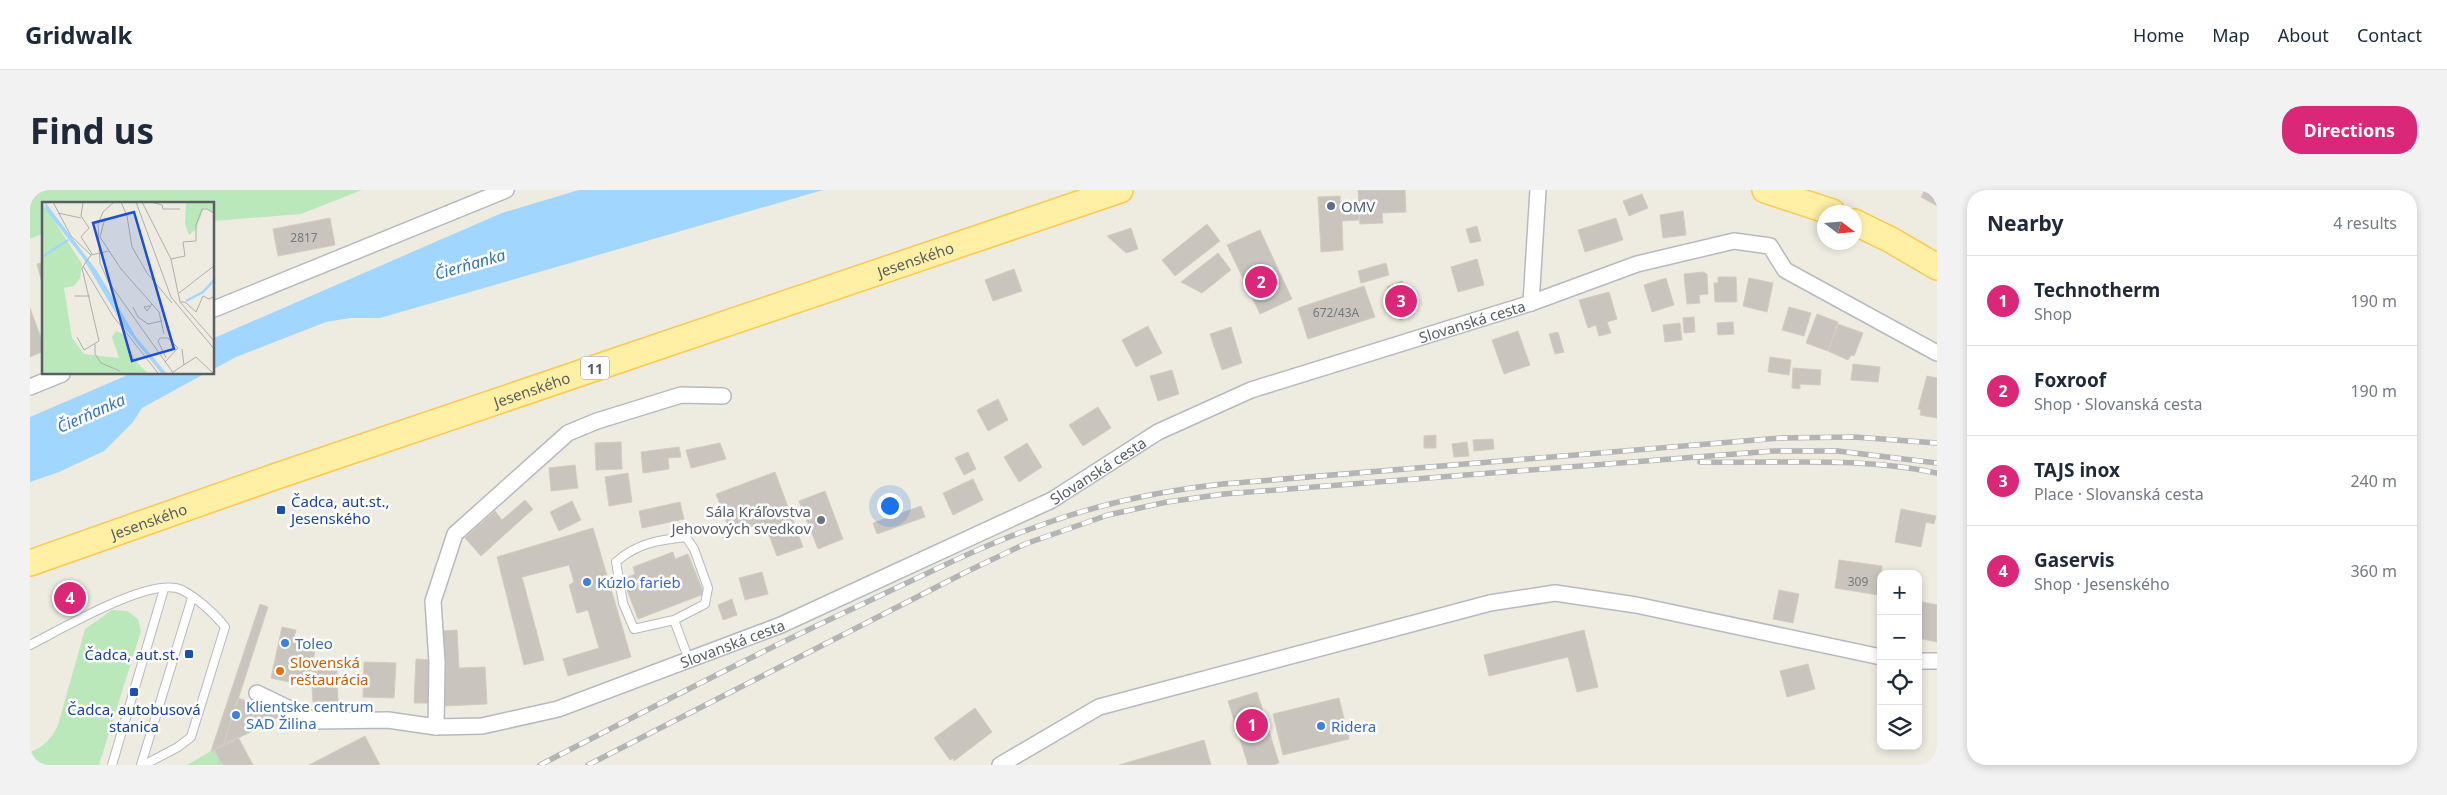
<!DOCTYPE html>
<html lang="en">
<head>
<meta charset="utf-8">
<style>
	:root { --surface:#fff; --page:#f2f2f3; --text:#1f2937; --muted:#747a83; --line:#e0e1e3; --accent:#db2777 }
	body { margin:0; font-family:"Noto Sans",sans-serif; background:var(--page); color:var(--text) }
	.controls { position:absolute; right:15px; bottom:15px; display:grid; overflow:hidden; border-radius:10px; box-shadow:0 2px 8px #0003 }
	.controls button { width:45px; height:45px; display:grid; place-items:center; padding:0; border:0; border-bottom:1px solid var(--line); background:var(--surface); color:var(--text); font:25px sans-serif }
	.compass { position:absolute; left:1787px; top:15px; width:45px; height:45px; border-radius:50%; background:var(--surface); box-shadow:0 2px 8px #0003; rotate:106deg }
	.you { position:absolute; left:859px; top:315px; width:18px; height:18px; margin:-12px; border:4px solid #fff; border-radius:50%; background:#1a73e8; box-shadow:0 0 0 8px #1a73e833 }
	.badge { display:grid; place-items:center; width:32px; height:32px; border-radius:50%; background:var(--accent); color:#fff; font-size:16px; font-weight:700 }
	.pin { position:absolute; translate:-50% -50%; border:2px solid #fff; box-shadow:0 1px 5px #0006 }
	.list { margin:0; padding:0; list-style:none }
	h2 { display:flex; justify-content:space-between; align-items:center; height:65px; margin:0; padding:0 20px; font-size:21px }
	h2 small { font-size:16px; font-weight:400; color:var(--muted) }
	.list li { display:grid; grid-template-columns:32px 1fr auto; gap:15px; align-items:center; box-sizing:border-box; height:90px; padding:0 20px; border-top:1px solid var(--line) }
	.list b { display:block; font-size:19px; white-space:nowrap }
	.list p { margin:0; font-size:16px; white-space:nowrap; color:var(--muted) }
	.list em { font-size:16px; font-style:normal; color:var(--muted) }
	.icon { flex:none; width:28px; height:28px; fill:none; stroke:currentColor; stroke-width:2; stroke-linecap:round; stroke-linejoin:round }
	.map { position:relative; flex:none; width:1907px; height:575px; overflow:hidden; border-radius:20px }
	header { display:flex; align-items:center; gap:30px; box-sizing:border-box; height:70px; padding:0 25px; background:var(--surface); border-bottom:1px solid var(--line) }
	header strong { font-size:24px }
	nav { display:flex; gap:28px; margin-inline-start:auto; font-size:18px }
	.intro { display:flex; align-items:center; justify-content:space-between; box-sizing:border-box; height:120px; padding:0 30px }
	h1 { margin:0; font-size:35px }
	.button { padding:12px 22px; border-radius:20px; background:var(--accent); color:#fff; font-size:18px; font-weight:700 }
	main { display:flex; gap:30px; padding:0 30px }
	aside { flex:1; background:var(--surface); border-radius:20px; box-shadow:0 2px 8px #0003 }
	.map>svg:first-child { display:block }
	.green { fill:#bbe8bb }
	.water { fill:#a0d6ff }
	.building { fill:#c9c5be; stroke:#d3ccbf }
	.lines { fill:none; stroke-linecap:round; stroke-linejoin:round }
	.lane-casing { stroke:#b6babf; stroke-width:10 }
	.street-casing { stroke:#b6babf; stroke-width:18 }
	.primary-casing { stroke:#fbc94d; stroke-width:28 }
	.lane { stroke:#fff; stroke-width:8 }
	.street { stroke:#fff; stroke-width:15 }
	.primary { stroke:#fff0a5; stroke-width:25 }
	.rail-casing { stroke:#b3b4b4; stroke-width:5.5 }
	.rail { stroke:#fff; stroke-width:4; stroke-dasharray:11; stroke-linecap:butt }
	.service-dot { fill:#5c6f8a; stroke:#fff; stroke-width:2 }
	.transit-dot { fill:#1a4fb4; stroke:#fff; stroke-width:2 }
	.worship-dot { fill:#6b7280; stroke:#fff; stroke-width:2 }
	.shop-dot { fill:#3f7fe0; stroke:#fff; stroke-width:2 }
	.food-dot { fill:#e8710a; stroke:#fff; stroke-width:2 }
	.labels { text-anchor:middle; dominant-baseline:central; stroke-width:5; stroke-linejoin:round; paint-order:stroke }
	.number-label { font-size:12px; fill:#75787a }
	.shield { fill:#fff; stroke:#8b8e92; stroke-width:1 }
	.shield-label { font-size:14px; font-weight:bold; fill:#595e63 }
	.service-label { font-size:15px; fill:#4e5e75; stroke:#fff; text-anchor:start }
	.street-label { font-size:15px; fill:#595e63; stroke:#fff }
	.transit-label { font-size:15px; fill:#164399; stroke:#fff; text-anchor:start }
	.worship-label { font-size:15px; fill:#5b616d; stroke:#fff; text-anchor:end }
	.shop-label { font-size:15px; fill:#366cbe; stroke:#fff; text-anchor:start }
	.food-label { font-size:15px; fill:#c56008; stroke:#fff; text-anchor:start }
	.water-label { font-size:16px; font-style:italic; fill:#3676b8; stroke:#fff }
	.inset-river { fill:none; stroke:#a0d6ff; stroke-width:2.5 }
	.inset-road { fill:none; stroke:#aeafab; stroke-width:1 }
	.view { fill:#1d4ed8; fill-opacity:0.15; stroke:#1d4ed8; stroke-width:2.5 }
	.inset-edge { fill:none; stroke:#595e63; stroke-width:2.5 }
</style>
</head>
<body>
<header>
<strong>Gridwalk</strong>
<nav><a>Home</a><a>Map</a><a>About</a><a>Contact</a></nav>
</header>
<div class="intro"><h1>Find us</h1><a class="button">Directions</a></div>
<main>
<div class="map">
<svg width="1907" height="575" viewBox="0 0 1907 575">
	<rect width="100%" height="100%" fill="#eeebe1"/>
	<path class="green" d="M0,0H332L271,24L184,31V14H14V43L0,49Z
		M82,420L97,421L108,429L111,441L69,575H0V562C14,557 22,548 28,535L55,439Z
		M181,561H185L190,571L188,574L192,572L193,575H157Z"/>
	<path class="water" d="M549,0H793L350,128H320L296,132L206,167L184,179V148L472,23Z
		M100,184H174L112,218L103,232L74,261L29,282L0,292V227Z"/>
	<path class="building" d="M1328,0H1375L1376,22L1352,23L1353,33L1330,34Z
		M1895,0H1907V16L1891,7Z
		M1612,4L1618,18L1599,26L1593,11Z
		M1310,6L1311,20L1329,18V30L1312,31L1313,60L1291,62L1288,7Z
		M1653,21L1656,45L1633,48L1630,25Z
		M300,28L305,55L248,66L243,39Z
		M1586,28L1593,50L1555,62L1548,40Z
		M1177,34L1190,51L1145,86L1132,70Z
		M1447,36L1451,51L1440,53L1436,39Z
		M1101,38L1108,59L1096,63L1077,46Z
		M1230,40L1262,109L1230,124L1197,55Z
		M1188,63L1201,80L1172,103L1151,92Z
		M1447,69L1454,95L1428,102L1421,77Z
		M14,72V100L7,74Z
		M1356,73L1359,85L1331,93L1328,81Z
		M984,79L992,101L963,111L955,90Z
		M1673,82L1677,84L1678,104L1669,105L1670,113L1657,114L1654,84Z
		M1688,87H1706L1707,112H1685L1684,93H1688Z
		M1636,88L1644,115L1622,122L1614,95Z
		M1719,88L1743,93L1737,122L1713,116Z
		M1372,91L1384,124L1370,130L1357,97Z
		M1334,96L1345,127L1278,149L1268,118Z
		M1579,102L1587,129L1577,132L1581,143L1569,146L1566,135L1558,138L1549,110Z
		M1759,117L1781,123L1774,146L1752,140Z
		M0,118L14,156V161L0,167Z
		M1787,124L1808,132L1798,161L1776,153Z
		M1664,127L1665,142L1654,143L1653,128Z
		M1703,132L1704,144L1688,145L1687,133Z
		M1650,133L1652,150L1635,152L1633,135Z
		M1808,134L1833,143L1824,166L1821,165L1818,170L1798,161Z
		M1118,136L1132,163L1106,177L1092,150Z
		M1201,137L1212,173L1192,180L1180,144Z
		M1488,141L1500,175L1474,184L1462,150Z
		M1528,142L1534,162L1525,164L1519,144Z
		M1740,167L1761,170L1759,185L1738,182Z
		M1823,174L1850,177L1848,192L1821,190Z
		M1763,178L1791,180L1790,195L1770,194V199L1762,198Z
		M1142,180L1149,204L1128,211L1120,186Z
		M1897,186L1907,188V228L1890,225L1891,220L1888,219Z
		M968,209L978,230L958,241L947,220Z
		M1068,217L1081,238L1053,256L1039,235Z
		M1406,245V258H1394V246Z
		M1463,249L1464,259L1444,261L1443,250Z
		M591,252L592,279L566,280L565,253Z
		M1437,252L1439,266L1424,267L1422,254Z
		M690,253L696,269L661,278L656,260Z
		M997,253L1012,277L989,292L974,267Z
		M649,257L651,267L638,268L639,279L613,283L611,262Z
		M938,262L946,279L934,285L925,268Z
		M545,275L548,298L521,301L519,278Z
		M745,282L773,357L747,366L734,332L701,344L686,304Z
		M598,283L602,312L579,316L575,287Z
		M943,289L953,310L923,325L913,303Z
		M795,301L813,349L788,359L769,311Z
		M495,310L503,319L451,366L435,348L465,321L472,330Z
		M542,311L551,330L529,341L520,322Z
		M650,312L654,329L612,338L609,321Z
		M891,316L895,327L847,344L843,333Z
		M1871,319L1906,326L1904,334L1896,332L1891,357L1865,352Z
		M563,338L601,467L538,486L533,469L569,458L558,420L547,423L539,395L544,392L539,375L492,387L514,470L494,475L467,367Z
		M643,362L645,369L658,364L674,404L608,429L593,389L605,384L603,377Z
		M1809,370L1852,376L1848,405L1805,398Z
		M732,382L738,404L715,410L709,388Z
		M1749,400L1769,404L1763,433L1743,429Z
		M702,409L707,425L693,430L688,415Z
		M1888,411L1907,415V452L1888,448Z
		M230,414L238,417L193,556L181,561Z
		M252,437L266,440L263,451L286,457L277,496L241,488Z
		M427,440L429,478L455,477L457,514L413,516L410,441Z
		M1554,440L1568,497L1547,502L1538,467L1459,486L1454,465Z
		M386,469L402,470L400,513H384Z
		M334,472L366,473L364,508L333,507Z
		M1778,474L1785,499L1757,507L1750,481Z
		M307,480L308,511L283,512L281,481Z
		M1227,502L1249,573L1243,575H1218L1198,511Z
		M208,508L255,524L193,556Z
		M1309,508L1319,549L1253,565L1243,524Z
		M945,518L962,542L924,571L923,568L920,570L904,548Z
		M335,546L350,575H279Z
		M208,547L223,575H193L192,572L188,574L190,571L185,561H181Z
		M1174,550L1181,575H1089Z"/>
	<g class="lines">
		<g class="lane-casing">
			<path id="lane" d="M644,430L675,414L678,398L664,359L656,347C629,350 607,353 586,372L593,413L604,439L644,430L659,470
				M0,455C30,440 122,385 152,400C167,408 185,424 195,437L161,547L148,557L114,575
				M82,575L134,399
				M111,575L162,408"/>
		</g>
		<g class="street-casing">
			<g id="street">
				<path d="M1501,113L1508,0"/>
				<path d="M184,119L476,0"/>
				<path d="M0,197L32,184"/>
				<path d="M1888,471H1907"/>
				<path id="s1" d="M227,503L285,531L358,530L406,537L452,536L528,519L751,435L1022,310L1128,242L1221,200L1501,113L1607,74L1704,51L1740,56L1755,80L1907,163"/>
				<path d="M406,537L407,472L403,411L425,344L538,243L567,231L651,205L693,206"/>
				<path d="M970,575L1069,517L1460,413L1525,403L1606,415L1851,467"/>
			</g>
		</g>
		<g class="primary-casing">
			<g id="primary">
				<path d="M1735,0L1802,22"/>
				<path d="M1824,32L1861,50L1907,77"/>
				<path id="s2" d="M0,373L244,287L1090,0"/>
			</g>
		</g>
		<use href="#lane" class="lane"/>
		<use href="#street" class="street"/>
		<use href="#primary" class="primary"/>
		<g class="rail-casing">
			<path id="rail" d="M1670,272C1752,274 1825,266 1907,283
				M510,575C619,519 727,463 837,412C892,386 946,358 1003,338C1064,315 1128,301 1193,294L1751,248L1824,247L1907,253
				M558,575L936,382L995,354L1078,325L1137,312L1194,304L1743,261H1808L1907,273"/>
		</g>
		<use href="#rail" class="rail"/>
	</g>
	<circle class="service-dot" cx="1301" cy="16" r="5"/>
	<g class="transit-dot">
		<rect x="246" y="315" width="10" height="10" rx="2.5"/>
		<rect x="154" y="459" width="10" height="10" rx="2.5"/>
		<rect x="99" y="497" width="10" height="10" rx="2.5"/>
	</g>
	<circle class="worship-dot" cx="791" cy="330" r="5"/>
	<g class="shop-dot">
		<circle cx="557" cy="392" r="5"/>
		<circle cx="255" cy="453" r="5"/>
		<circle cx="206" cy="525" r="5"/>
		<circle cx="1291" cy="536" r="5"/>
	</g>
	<circle class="food-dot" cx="250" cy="481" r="5"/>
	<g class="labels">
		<g class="number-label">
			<text x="274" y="47">2817</text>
			<text x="1306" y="122">672/43A</text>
			<text x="1828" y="391">309</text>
		</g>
		<rect class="shield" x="551" y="166.5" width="28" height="23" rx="4"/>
		<g class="shield-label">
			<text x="565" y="178">11</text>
		</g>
		<g class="service-label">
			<text x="1311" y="16">OMV</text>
		</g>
		<g class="street-label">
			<text stroke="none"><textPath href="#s2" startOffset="936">Jesenského</textPath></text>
			<text stroke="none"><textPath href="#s1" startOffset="1306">Slovanská cesta</textPath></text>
			<text stroke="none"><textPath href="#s2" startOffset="531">Jesenského</textPath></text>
			<text stroke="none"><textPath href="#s1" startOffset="901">Slovanská cesta</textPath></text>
			<text stroke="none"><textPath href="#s2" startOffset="126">Jesenského</textPath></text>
			<text stroke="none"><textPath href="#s1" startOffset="496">Slovanská cesta</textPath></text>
		</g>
		<g class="transit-label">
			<text x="261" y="311">Čadca, aut.st.,<tspan x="261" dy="17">Jesenského</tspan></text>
			<text x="149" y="464" text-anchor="end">Čadca, aut.st.</text>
			<text x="104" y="519" text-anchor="middle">Čadca, autobusová<tspan x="104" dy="17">stanica</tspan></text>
		</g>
		<g class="worship-label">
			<text x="781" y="321">Sála Kráľovstva<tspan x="781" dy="17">Jehovových svedkov</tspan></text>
		</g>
		<g class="shop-label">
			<text x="567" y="392">Kúzlo farieb</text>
			<text x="265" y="453">Toleo</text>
			<text x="216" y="516">Klientske centrum<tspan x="216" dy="17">SAD Žilina</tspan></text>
			<text x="1301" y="536">Ridera</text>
		</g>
		<g class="food-label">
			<text x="260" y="472">Slovenská<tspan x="260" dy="17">reštaurácia</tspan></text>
		</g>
		<g class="water-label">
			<text transform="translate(440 74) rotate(-16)">Čierňanka</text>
			<text transform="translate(61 223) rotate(-24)">Čierňanka</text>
		</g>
	</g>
	<g transform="translate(12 12)">
		<rect width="172" height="172" fill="#eeebe1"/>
		<path d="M0,0L40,62L38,76L32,84L22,86L30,136L42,152L77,156L70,135L74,129L81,132L93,158L106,172H0ZM144,0H172V11L162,6L154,27L147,33L143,22Z" fill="#bbe8bb"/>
		<path d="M3,0L55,69L94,135L125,172H120L82,125L41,56L4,8Z" fill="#a0d6ff"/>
		<path class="inset-river" d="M0,55L26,38M144,99L161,90L173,77"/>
		<path class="inset-road" d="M11,0L29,34L49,53M41,0L39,14L47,26L39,35L50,52M72,0L61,10L56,22L58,61L66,79L132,172M79,0L85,14L90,45L105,71L130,101M94,0L129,95L173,148M100,0L129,57L138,100L173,140M109,0L120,3L121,7H138M16,11L39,16M63,16L58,35L79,67L117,110L122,132M129,57L143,54L141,40L154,39V23L160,7H165L173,12M41,64L71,114L116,171M137,91L173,63M32,94H48M138,100H143L154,110L161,94L167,97L173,94M108,104L102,105L105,109L110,102M91,105L96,115L106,122L120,119M35,135L42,148L57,139L40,66L49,53L67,49M116,139L118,136H126L136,146L123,160M116,139L124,156M53,142V152L59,161L78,169M140,147L142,163M131,170L154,155L172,172"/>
		<path class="view" d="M92,10L132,147L90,159L51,21Z"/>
		<rect width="172" height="172" class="inset-edge"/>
	</g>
</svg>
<div class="controls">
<button>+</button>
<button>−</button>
<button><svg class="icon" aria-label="locate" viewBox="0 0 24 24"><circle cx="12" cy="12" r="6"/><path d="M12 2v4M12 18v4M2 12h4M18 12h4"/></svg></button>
<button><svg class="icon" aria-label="layers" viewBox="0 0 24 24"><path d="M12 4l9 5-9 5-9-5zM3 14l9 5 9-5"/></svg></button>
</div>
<svg class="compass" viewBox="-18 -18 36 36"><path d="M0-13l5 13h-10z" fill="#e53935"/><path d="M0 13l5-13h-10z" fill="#747a83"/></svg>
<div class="you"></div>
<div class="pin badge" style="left:1222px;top:535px">1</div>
<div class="pin badge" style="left:1231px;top:92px">2</div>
<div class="pin badge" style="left:1371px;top:111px">3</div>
<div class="pin badge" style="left:40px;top:408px">4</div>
</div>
<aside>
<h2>Nearby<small>4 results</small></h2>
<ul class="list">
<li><span class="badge">1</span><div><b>Technotherm</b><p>Shop</p></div><em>190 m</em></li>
<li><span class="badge">2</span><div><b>Foxroof</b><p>Shop · Slovanská cesta</p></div><em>190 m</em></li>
<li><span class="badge">3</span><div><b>TAJS inox</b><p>Place · Slovanská cesta</p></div><em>240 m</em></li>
<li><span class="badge">4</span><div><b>Gaservis</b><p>Shop · Jesenského</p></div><em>360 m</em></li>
</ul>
</aside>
</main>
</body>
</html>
